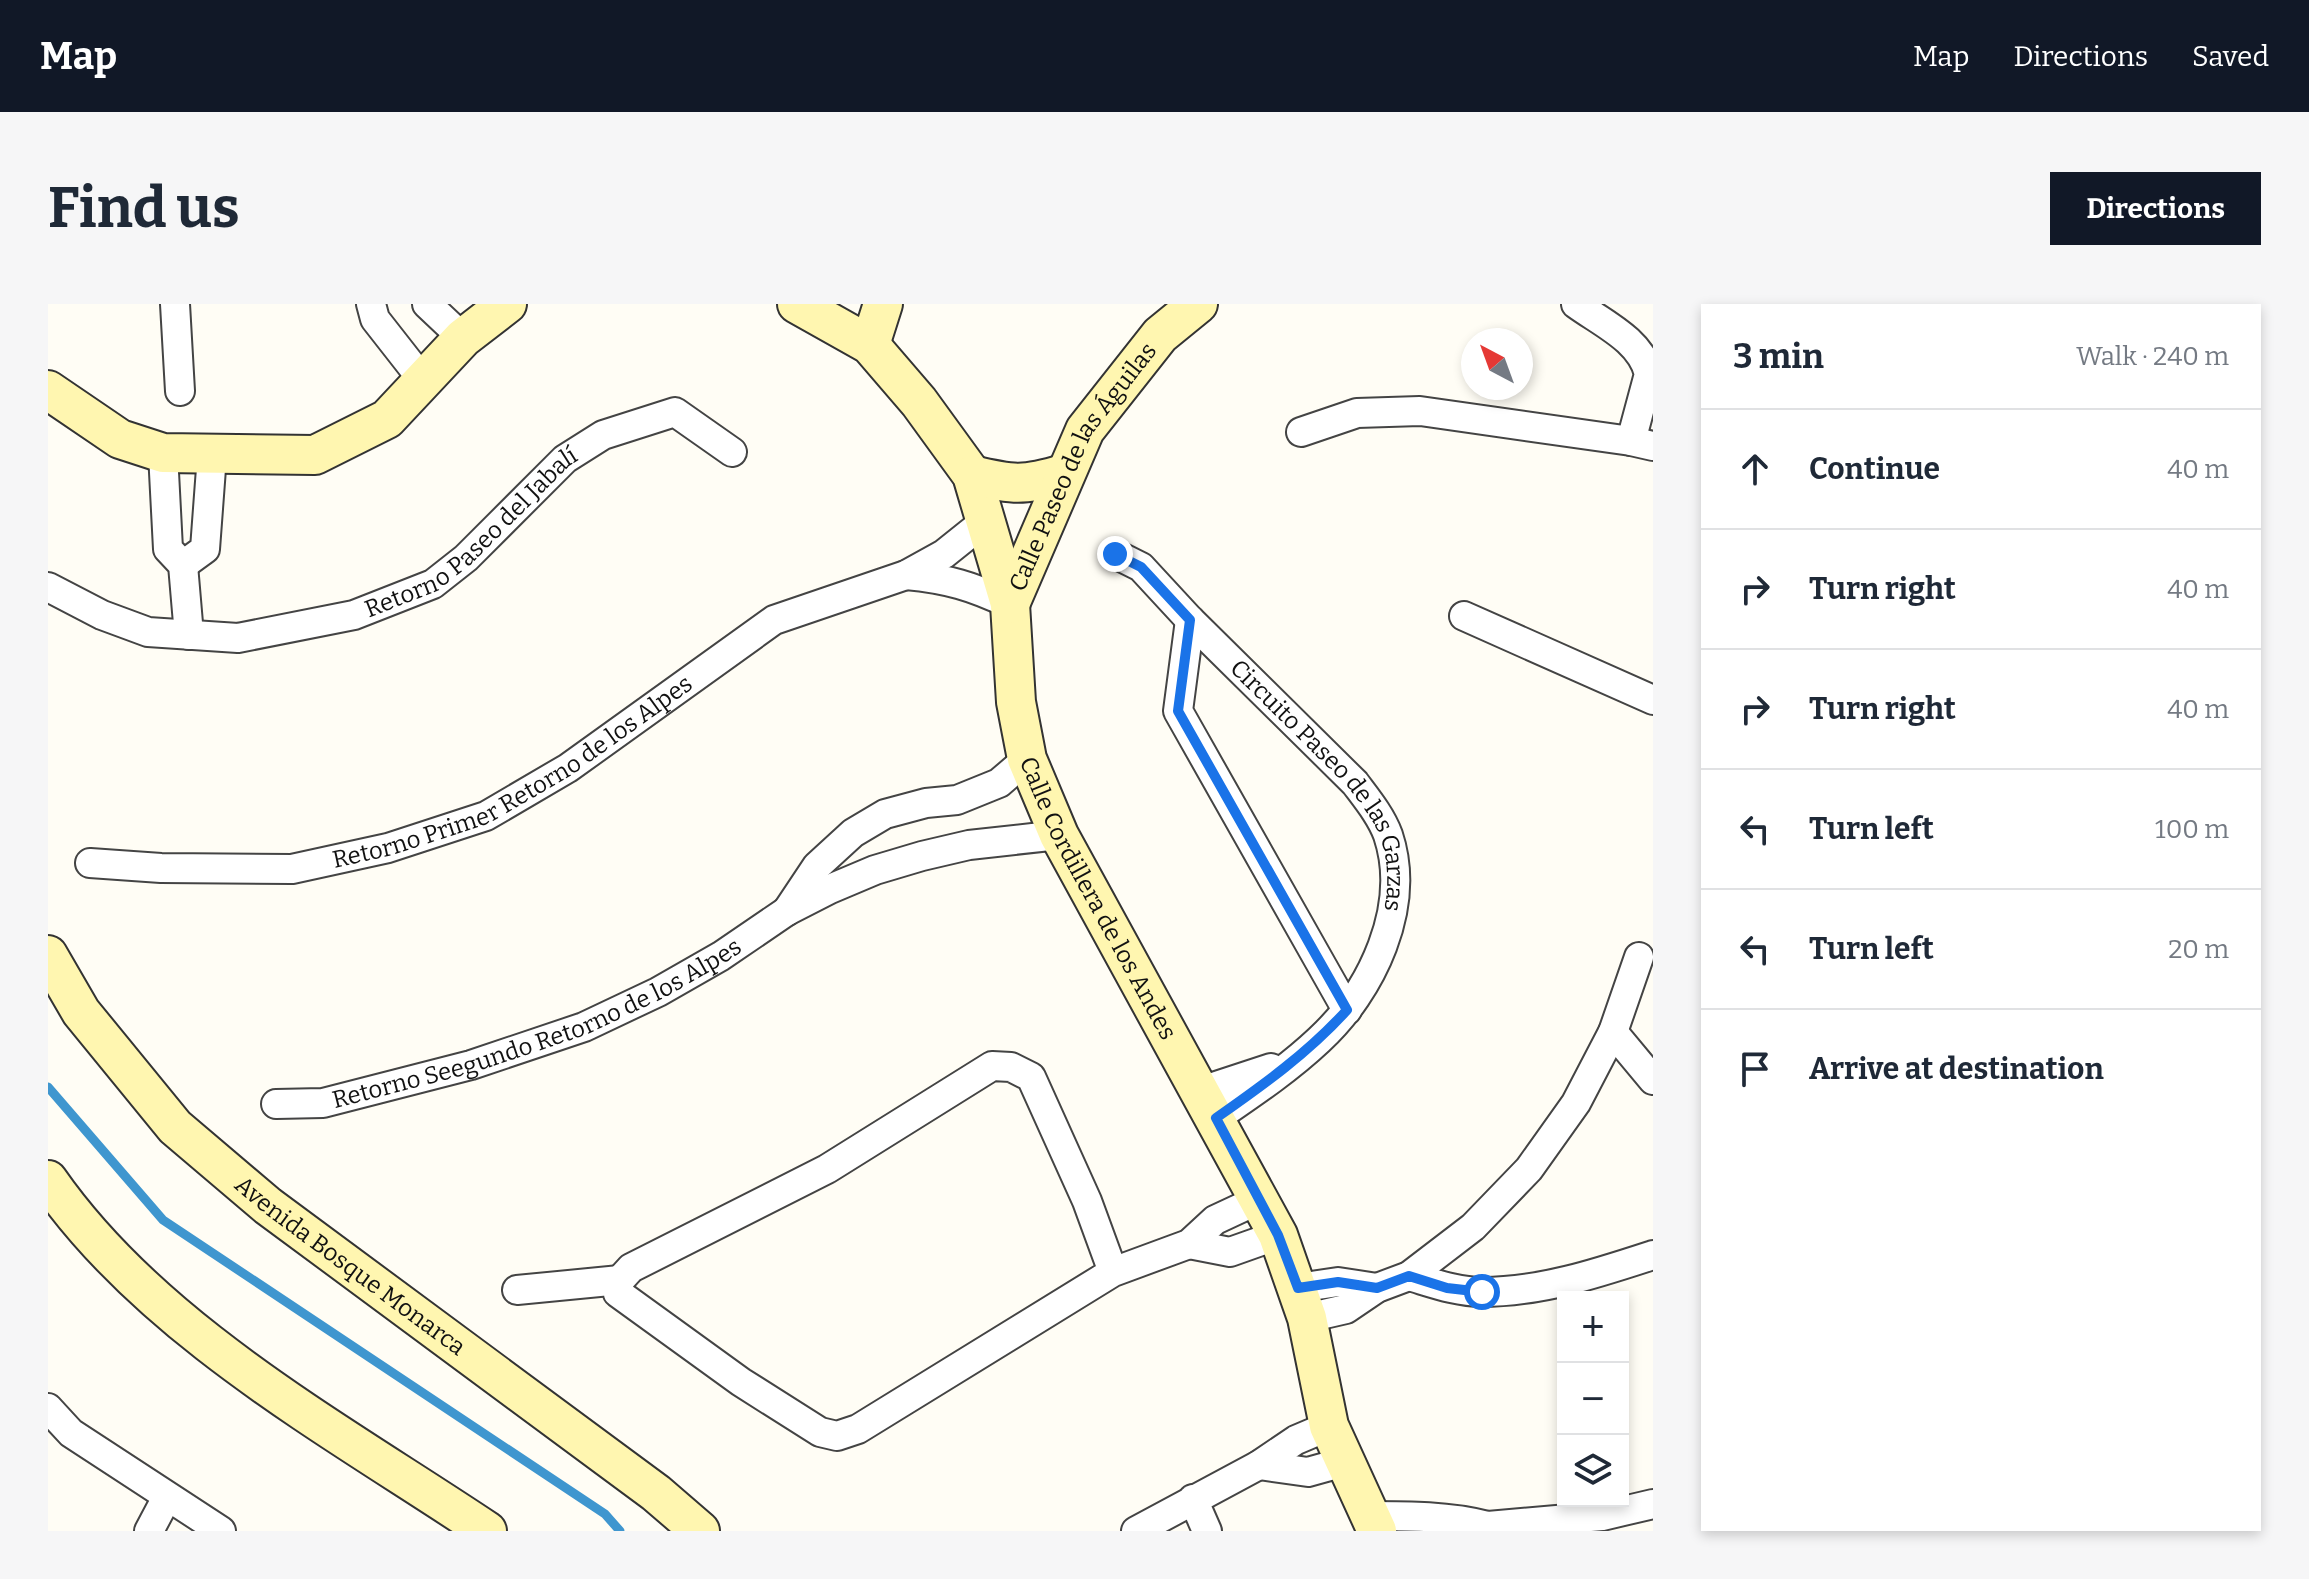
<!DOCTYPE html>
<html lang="en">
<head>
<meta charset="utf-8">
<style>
	:root { --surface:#fff; --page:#f6f6f7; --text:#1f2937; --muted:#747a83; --line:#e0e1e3; --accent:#111827 }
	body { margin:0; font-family:Bitter,serif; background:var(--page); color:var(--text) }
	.controls { position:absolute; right:24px; bottom:24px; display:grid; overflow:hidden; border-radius:0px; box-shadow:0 4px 12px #0003 }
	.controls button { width:72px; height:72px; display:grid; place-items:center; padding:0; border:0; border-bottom:2px solid var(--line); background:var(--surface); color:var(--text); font:40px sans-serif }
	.compass { position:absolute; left:1413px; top:24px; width:72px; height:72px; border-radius:50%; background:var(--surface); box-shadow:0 4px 12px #0003; rotate:319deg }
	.stop { position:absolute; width:24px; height:24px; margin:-18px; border:6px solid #1a73e8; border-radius:50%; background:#fff }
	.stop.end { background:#1a73e8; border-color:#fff; box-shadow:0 2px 8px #0008 }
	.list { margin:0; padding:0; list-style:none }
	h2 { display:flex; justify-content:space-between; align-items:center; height:104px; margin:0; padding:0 32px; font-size:34px }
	h2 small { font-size:26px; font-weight:400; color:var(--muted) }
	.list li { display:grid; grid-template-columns:52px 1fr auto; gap:24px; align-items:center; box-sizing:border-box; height:120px; padding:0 32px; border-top:2px solid var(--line) }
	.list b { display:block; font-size:30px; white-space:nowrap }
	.list em { font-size:26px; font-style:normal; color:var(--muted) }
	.icon { flex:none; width:44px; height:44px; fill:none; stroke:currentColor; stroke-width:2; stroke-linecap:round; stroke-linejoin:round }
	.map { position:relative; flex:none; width:1605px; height:1227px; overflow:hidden; border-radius:0px }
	header { display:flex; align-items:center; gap:48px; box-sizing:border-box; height:112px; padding:0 40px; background:var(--accent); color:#fff }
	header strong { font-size:38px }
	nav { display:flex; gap:44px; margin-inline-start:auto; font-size:28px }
	.intro { display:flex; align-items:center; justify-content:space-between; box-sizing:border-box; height:192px; padding:0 48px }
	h1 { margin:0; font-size:56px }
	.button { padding:20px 36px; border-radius:0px; background:var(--accent); color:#fff; font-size:28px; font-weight:700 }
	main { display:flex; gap:48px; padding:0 48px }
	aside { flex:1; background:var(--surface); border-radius:0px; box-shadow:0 4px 12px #0003 }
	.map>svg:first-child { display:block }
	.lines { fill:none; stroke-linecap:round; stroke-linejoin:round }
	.stream { stroke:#3f96cf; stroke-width:9 }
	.street-casing { stroke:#444; stroke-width:32 }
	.secondary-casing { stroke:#333; stroke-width:42 }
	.street { stroke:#fff; stroke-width:28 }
	.secondary { stroke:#fff6b0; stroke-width:38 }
	.route { stroke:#1a73e8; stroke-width:10 }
	.labels { text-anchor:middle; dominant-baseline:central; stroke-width:8; stroke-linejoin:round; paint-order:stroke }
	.street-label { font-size:24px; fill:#111; stroke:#fff }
</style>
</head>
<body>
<header>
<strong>Map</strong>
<nav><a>Map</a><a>Directions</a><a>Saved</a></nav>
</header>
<div class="intro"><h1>Find us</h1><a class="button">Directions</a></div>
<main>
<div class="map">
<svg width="1605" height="1227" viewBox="0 0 1605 1227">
	<rect width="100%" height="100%" fill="#fffdf5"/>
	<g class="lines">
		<path class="stream" d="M0,783L115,916L557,1210L572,1227"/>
		<g class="street-casing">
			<g id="street">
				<path d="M127,0L132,87"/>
				<path d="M323,0L327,15L374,75"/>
				<path d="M379,0L415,34"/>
				<path d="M1528,0C1554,19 1593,36 1601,70L1583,137"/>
				<path d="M1253,128L1309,109L1372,107L1583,137L1605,142"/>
				<path d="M115,149L120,245L135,261L141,331"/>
				<path id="s1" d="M1067,250L1093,263L1142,316L1307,479C1319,495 1333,512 1340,531C1364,603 1324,687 1271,736C1239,766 1203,790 1168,814"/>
				<path d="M135,261L157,245L164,151"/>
				<path d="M858,271C900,275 924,282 962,300"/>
				<path id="s2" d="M0,283L54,311L100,328L190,334L306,311L385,280L418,254L517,155L555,131L627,108L684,148"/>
				<path d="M1416,312L1605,396"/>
				<path d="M1142,316L1130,407L1299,706"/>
				<path id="s3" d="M42,559L113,564L244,565L340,544L438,512L520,464L726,316L858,271L896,250L936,218"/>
				<path d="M739,607L769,562L805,529L837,510L878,499L909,496L951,479L979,455"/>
				<path d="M1565,728L1605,776"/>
				<path d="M1153,787L1223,764"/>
				<path id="s4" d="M228,800L275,799L423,761L536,723L610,688L673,652L739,607L782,585L827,566L874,552L921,541L1011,531"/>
				<path d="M1141,940L1182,948L1230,931"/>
				<path d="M1065,968L1039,897L983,773L963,763L944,762L779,865L583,964L572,976L570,989L693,1078L772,1128L789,1132L810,1125L1065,968L1141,940L1167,916L1212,895"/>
				<path d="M1361,972C1385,979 1409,988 1434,988C1493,988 1550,969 1605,951"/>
				<path d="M1250,984L1290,978L1329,984"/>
				<path d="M469,986L572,976"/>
				<path d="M1259,1014L1298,1005L1329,984L1361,972L1425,923L1481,865L1528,799L1565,728L1591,653"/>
				<path d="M0,1104L23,1129L173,1227"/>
				<path d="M1211,1161L1260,1168L1296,1158"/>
				<path d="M1145,1195L1159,1227"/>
				<path d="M1321,1212C1361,1212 1401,1212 1440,1222"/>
				<path d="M101,1227L119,1193"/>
				<path d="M1088,1227L1211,1161L1248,1136L1281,1122"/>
				<path d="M1422,1227L1440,1222L1554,1212L1605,1200"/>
			</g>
		</g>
		<g class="secondary-casing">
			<g id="secondary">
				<path id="s5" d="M749,0L822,41L871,98L924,171L962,300L968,398L979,455L1011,531L1230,931L1259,1014L1281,1122L1329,1227"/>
				<path d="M822,41L835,0"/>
				<path d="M0,86L72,135L115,149L267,151L339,115L415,34L459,0"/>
				<path d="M924,171C965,181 975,182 1016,170"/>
				<path id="s6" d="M962,300L1037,126L1112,31L1150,0"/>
				<path id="s7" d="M0,651L33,708L127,823L220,902L608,1189L652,1227"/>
				<path d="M0,876C105,1027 288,1126 439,1227"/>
			</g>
		</g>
		<use href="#street" class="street"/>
		<use href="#secondary" class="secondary"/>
	</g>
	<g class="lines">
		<path class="route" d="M1067,250L1093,263L1142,316L1130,407L1299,706C1260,749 1215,781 1168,814L1230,931L1250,984L1290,978L1329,984L1361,972L1399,984L1434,988"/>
	</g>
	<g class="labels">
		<g class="street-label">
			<text stroke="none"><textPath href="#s6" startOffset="156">Calle Paseo de las Águilas</textPath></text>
			<text stroke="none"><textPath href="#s2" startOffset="464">Retorno Paseo del Jabalí</textPath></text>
			<text stroke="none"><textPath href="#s3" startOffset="446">Retorno Primer Retorno de los Alpes</textPath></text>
			<text stroke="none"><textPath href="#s1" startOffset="318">Circuito Paseo de las Garzas</textPath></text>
			<text stroke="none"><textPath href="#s5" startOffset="696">Calle Cordillera de los Andes</textPath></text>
			<text stroke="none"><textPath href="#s4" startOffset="276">Retorno Seegundo Retorno de los Alpes</textPath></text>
			<text stroke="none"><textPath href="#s7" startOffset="438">Avenida Bosque Monarca</textPath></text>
		</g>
	</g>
</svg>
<div class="controls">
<button>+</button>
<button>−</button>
<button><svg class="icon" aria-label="layers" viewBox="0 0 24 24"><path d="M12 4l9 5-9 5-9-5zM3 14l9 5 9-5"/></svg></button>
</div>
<svg class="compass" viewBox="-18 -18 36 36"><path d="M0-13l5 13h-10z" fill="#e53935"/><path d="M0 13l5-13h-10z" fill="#747a83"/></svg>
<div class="stop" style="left:1434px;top:988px"></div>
<div class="stop end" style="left:1067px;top:250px"></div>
</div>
<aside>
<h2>3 min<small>Walk · 240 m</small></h2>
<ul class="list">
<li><svg class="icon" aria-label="ahead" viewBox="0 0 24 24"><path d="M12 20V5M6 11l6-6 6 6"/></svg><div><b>Continue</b></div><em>40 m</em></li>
<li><svg class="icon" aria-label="right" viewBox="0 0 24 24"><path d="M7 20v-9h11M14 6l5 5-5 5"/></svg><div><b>Turn right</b></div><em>40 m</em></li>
<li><svg class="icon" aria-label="right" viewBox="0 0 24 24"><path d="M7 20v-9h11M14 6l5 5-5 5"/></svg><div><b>Turn right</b></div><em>40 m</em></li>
<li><svg class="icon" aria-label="left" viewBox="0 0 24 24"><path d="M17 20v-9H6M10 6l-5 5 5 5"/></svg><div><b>Turn left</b></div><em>100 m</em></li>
<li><svg class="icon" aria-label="left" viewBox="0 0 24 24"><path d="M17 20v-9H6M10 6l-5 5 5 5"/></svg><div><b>Turn left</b></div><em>20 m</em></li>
<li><svg class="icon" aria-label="arrive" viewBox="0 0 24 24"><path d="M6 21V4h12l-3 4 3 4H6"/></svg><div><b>Arrive at destination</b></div></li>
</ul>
</aside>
</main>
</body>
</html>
